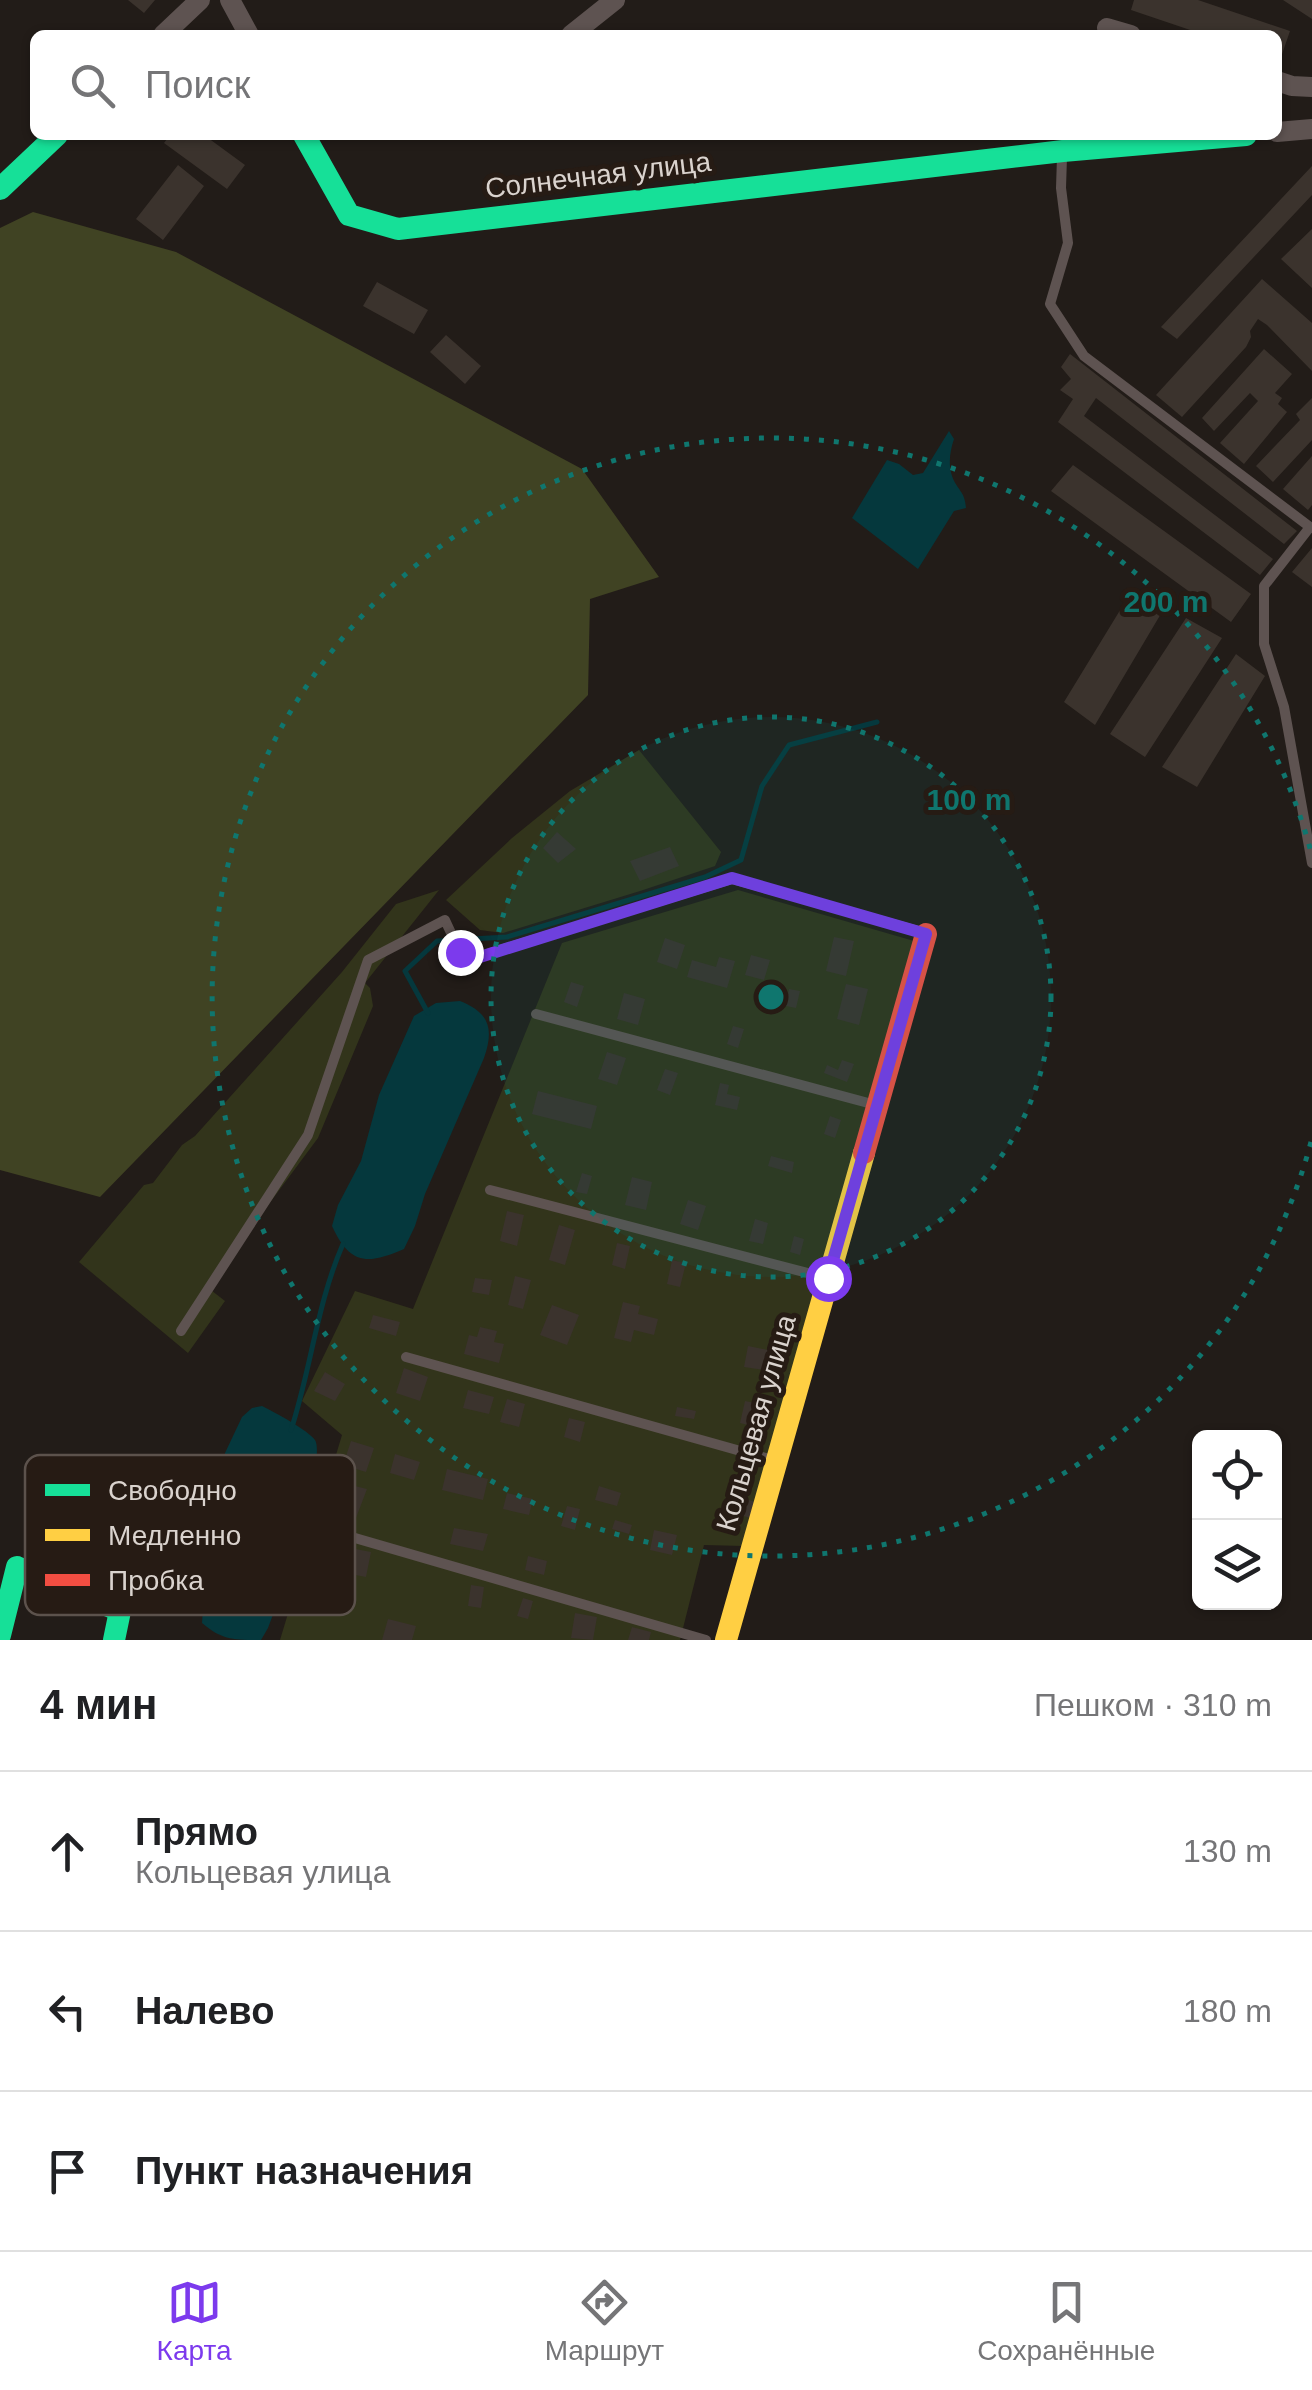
<!DOCTYPE html>
<html lang="ru">
<head>
<meta charset="utf-8">
<style>
	:root { --surface:#fff; --page:#f2f2f2; --text:#202124; --muted:#757577; --line:#e0e0e0; --accent:#7c3aed }
	body { margin:0; font-family:Helvetica,sans-serif; background:var(--page); color:var(--text) }
	.controls { position:absolute; right:30px; bottom:30px; display:grid; overflow:hidden; border-radius:15px; box-shadow:0 2px 8px #0004 }
	.controls button { width:90px; height:90px; display:grid; place-items:center; padding:0; border:0; border-bottom:2px solid var(--line); background:var(--surface); color:var(--text); font:50px sans-serif }
	.stop { position:absolute; width:30px; height:30px; margin:-22px; border:8px solid #7c3aed; border-radius:50%; background:#fff }
	.stop.end { background:#7c3aed; border-color:#fff; box-shadow:0 2px 10px #0008 }
	.list { margin:0; padding:0; list-style:none }
	h2 { display:flex; justify-content:space-between; align-items:center; height:130px; margin:0; padding:0 40px; font-size:42px }
	h2 small { font-size:32px; font-weight:400; color:var(--muted) }
	.list li { display:grid; grid-template-columns:65px 1fr auto; gap:30px; align-items:center; box-sizing:border-box; height:160px; padding:0 40px; border-top:2px solid var(--line) }
	.list b { display:block; font-size:38px; white-space:nowrap }
	.list p { margin:0; font-size:32px; white-space:nowrap; color:var(--muted) }
	.list em { font-size:32px; font-style:normal; color:var(--muted) }
	.icon { flex:none; width:55px; height:55px; fill:none; stroke:currentColor; stroke-width:2; stroke-linecap:round; stroke-linejoin:round }
	.map { position:relative; flex:none; width:1312px; height:1640px; overflow:hidden }
	.search { position:absolute; background:var(--surface); box-shadow:0 2px 8px #0004; left:30px; right:30px; top:30px; height:110px; display:flex; align-items:center; gap:25px; box-sizing:border-box; padding:0 35px; border-radius:15px; color:var(--muted); font-size:38px }
	.sheet { height:610px; background:var(--surface) }
	nav { display:flex; justify-content:space-around; align-items:center; box-sizing:border-box; height:140px; border-top:2px solid var(--line); background:var(--surface); font-size:28px; color:var(--muted) }
	nav a { display:grid; justify-items:center; gap:5px }
	nav .on { color:var(--accent) }
	.map>svg:first-child { display:block }
	.green { fill:#32341b }
	.forest { fill:#404323 }
	.water { fill:#05383d }
	.lines { fill:none; stroke-linecap:round; stroke-linejoin:round }
	.stream { stroke:#05383d; stroke-width:5 }
	.building { fill:#3b332d }
	.lane { stroke:#5e5351; stroke-width:10 }
	.street { stroke:#5e5351; stroke-width:20 }
	.fast { stroke:#16e098; stroke-width:22 }
	.slow { stroke:#ffcf43; stroke-width:22 }
	.jam { stroke:#f24e42; stroke-width:22 }
	.route { stroke:#7c3aed; stroke-width:12 }
	.ring { fill:none; stroke:#0f766e; stroke-width:5; stroke-dasharray:5 10 }
	.labels { text-anchor:middle; dominant-baseline:central; stroke-width:10; stroke-linejoin:round; paint-order:stroke }
	.street-label { font-size:28px; fill:#dad3ce; stroke:#261b14 }
	.key { fill:#261b14; stroke:#5c524c; stroke-width:2.5 }
	.key-label { font-size:28px; fill:#dad3ce }
	.centre { fill:#0f766e; stroke:#261b14; stroke-width:5 }
	.ring-label { font-size:30px; text-anchor:middle; font-weight:bold; fill:#0f766e; stroke:#261b14; stroke-width:10; stroke-linejoin:round; paint-order:stroke }
</style>
</head>
<body>
<div class="map">
<svg width="1312" height="1640" viewBox="0 0 1312 1640">
	<rect width="100%" height="100%" fill="#221c18"/>
	<path class="green" d="M639,750L721,852L715,866L640,891L503,933L480,930L446,900L512,838L570,791Z
		M439,890L365,983L370,988L373,1006L318,1138L207,1287L225,1301L188,1353L79,1262L144,1185L153,1183L182,1145L195,1136L342,972L396,904Z
		M738,890L914,941L744,1546L704,1545L680,1640H280L342,1435L302,1401L355,1291L413,1309L562,943Z"/>
	<path class="forest" d="M33,212L176,252L582,469L659,577L590,599L588,695L100,1197L0,1170V228Z"/>
	<path class="water" d="M949,431L954,439C950,451 948,463 952,476C957,490 965,491 966,508L954,511L918,569L852,518L887,460L899,464L913,475L923,473Z
		M460,1001C490,1013 494,1029 484,1058L425,1194L415,1226L404,1249C367,1265 350,1265 332,1226L338,1205L361,1161L379,1095L414,1016L436,1003Z
		M262,1406C274,1412 308,1430 315,1440C327,1459 279,1601 268,1628L261,1640C233,1640 222,1640 202,1623L205,1579L225,1453L242,1417L252,1408Z"/>
	<g class="lines">
		<path class="stream" d="M428,1013L405,971L437,941L507,937L705,877L741,860L762,786L789,745L877,722
			M291,1430C311,1369 317,1303 343,1244"/>
	</g>
	<path class="building" d="M128,0H155L144,13Z
		M1134,0H1198L1290,31L1280,60L1277,59V35H1205L1131,10Z
		M1283,0H1312V19Z
		M170,135H204L245,165L227,189L164,143Z
		M178,165L204,186L163,240L136,219Z
		M1312,166V195L1177,339L1161,327Z
		M1312,229V288L1281,259Z
		M1262,279L1312,323V371L1267,325L1258,319L1250,331L1251,337L1246,347L1182,417L1156,395Z
		M377,282L428,310L414,334L363,306Z
		M446,335L481,366L465,384L430,352Z
		M1264,349L1292,374L1275,393L1282,398L1278,404L1287,412L1244,464L1220,443L1258,401L1250,393L1214,431L1202,418Z
		M1070,354L1297,531L1284,544L1096,398L1084,416L1273,559L1260,575L1058,422L1073,399L1060,390L1071,379L1061,367Z
		M1312,398V440L1273,482L1256,466L1300,420L1296,414Z
		M1312,456V505L1308,510L1283,489Z
		M1073,465L1251,594L1231,622L1051,491Z
		M1312,548V587L1292,572Z
		M1145,602L1162,612L1095,725L1064,702L1122,607L1136,617Z
		M1186,618L1222,638L1145,757L1110,734Z
		M1236,654L1265,676L1197,787L1162,767Z
		M557,832L576,849L558,863L543,848Z
		M670,847L679,866L640,881L630,861Z
		M834,937L854,941L846,976L826,971Z
		M665,938L685,945L677,969L657,962Z
		M751,955L770,960L764,980L745,975Z
		M719,957L735,961L727,988L687,977L692,960L716,967Z
		M571,982L584,986L577,1007L564,1002Z
		M846,984L868,989L859,1025L837,1019Z
		M789,989L800,991L796,1008L786,1006Z
		M624,993L645,999L638,1025L617,1019Z
		M733,1026L744,1029L738,1048L727,1044Z
		M607,1052L626,1058L617,1085L598,1079Z
		M842,1060L854,1064L847,1082L824,1073L827,1065L838,1070Z
		M665,1069L678,1073L670,1095L657,1090Z
		M720,1083L729,1085L727,1094L740,1097L737,1110L715,1105Z
		M538,1091L597,1106L591,1129L532,1114Z
		M830,1116L841,1120L835,1138L824,1134Z
		M771,1156L794,1162L792,1173L768,1166Z
		M582,1173L592,1176L587,1194L576,1192Z
		M632,1177L652,1182L646,1210L625,1205Z
		M688,1200L706,1206L698,1230L680,1224Z
		M507,1211L524,1215L517,1246L500,1241Z
		M755,1219L768,1223L763,1244L749,1241Z
		M559,1225L575,1230L565,1265L549,1260Z
		M794,1236L804,1239L800,1255L790,1252Z
		M617,1243L630,1246L625,1269L612,1265Z
		M672,1260L686,1263L680,1287L667,1284Z
		M515,1276L531,1280L523,1309L508,1305Z
		M475,1278L492,1280L489,1295L472,1292Z
		M623,1302L640,1306L638,1314L658,1319L654,1335L634,1330L631,1342L614,1338Z
		M552,1305L579,1315L567,1345L540,1335Z
		M373,1315L400,1322L396,1336L369,1328Z
		M480,1327L497,1331L494,1342L504,1344L499,1363L464,1354L469,1335L477,1337Z
		M748,1346L768,1350L764,1370L744,1367Z
		M404,1368L428,1377L420,1401L396,1393Z
		M325,1372L345,1384L335,1401L314,1391Z
		M468,1390L494,1397L489,1414L463,1408Z
		M507,1399L525,1404L519,1427L500,1422Z
		M745,1401L765,1405L760,1428L740,1423Z
		M677,1407L696,1411L694,1419L675,1416Z
		M569,1418L585,1422L580,1442L564,1437Z
		M351,1441L374,1448L366,1472L343,1465Z
		M395,1454L420,1462L414,1480L390,1473Z
		M447,1469L488,1479L483,1500L442,1490Z
		M343,1483L367,1489L356,1518L332,1510Z
		M599,1486L621,1493L617,1506L595,1500Z
		M507,1493L533,1499L529,1515L503,1509Z
		M731,1494L755,1502L750,1518L725,1510Z
		M567,1506L580,1509L575,1530L561,1526Z
		M615,1520L632,1525L629,1534L612,1529Z
		M454,1528L488,1534L483,1551L450,1544Z
		M654,1530L677,1535L672,1555L650,1550Z
		M345,1547L371,1552L366,1577L340,1572Z
		M528,1556L547,1561L544,1575L525,1570Z
		M471,1585L484,1587L481,1608L468,1606Z
		M523,1598L533,1601L528,1619L517,1616Z
		M575,1613L597,1617L593,1640L571,1638Z
		M388,1619L416,1626L412,1640H382Z
		M632,1627L651,1632L649,1640H628Z"/>
	<g class="lines">
		<path class="lane" d="M1062,157L1061,188L1068,243L1050,304L1084,356L1310,527
			M1312,528L1310,527L1264,586V644L1284,707L1312,863
			M536,1014L872,1104
			M490,1190L823,1277
			M181,1331L308,1135L368,960L445,920L464,961L732,879L922,932
			M406,1357L776,1461
			M317,1527L706,1640"/>
		<path class="street" d="M230,0L249,35
			M1107,28L1131,35
			M163,35L200,0
			M571,35L615,0
			M1277,81L1292,86L1312,87
			M1277,132L1312,129"/>
		<path class="fast" d="M304,135L349,215L398,229L1063,151L1246,135
			M0,189L57,135
			M0,1635L17,1567L120,1611L114,1640"/>
		<path class="slow" d="M726,1640L864,1153"/>
		<path class="jam" d="M864,1153L926,934"/>
	</g>
	<g class="lines">
		<path class="route" d="M460,952L464,962L732,878L926,934L828,1278"/>
	</g>
	<circle cx="771" cy="997" r="280" fill="#0f766e" fill-opacity=".12"/>
	<g class="ring">
		<circle cx="771" cy="997" r="280"/>
		<path d="M1311 1142A559 559 0 1 1 1311 852"/>
	</g>
	<g class="labels">
		<g class="street-label">
			<text transform="translate(598 175) rotate(-7)">Солнечная улица</text>
			<text transform="translate(756 1423) rotate(-74)">Кольцевая улица</text>
		</g>
	</g>
	<rect x="25" y="1455" width="330" height="160" rx="15" class="key"/>
	<rect x="45" y="1484" width="45" height="12" fill="#16e098"/>
	<rect x="45" y="1529" width="45" height="12" fill="#ffcf43"/>
	<rect x="45" y="1574" width="45" height="12" fill="#f24e42"/>
	<g class="key-label">
		<text x="108" y="1500">Свободно</text>
		<text x="108" y="1545">Медленно</text>
		<text x="108" y="1590">Пробка</text>
	</g>
	<circle cx="771" cy="997" r="15" class="centre"/>
	<g class="ring-label">
		<text x="1166" y="612">200 m</text>
		<text x="969" y="810">100 m</text>
	</g>
</svg>
<div class="controls">
<button><svg class="icon" aria-label="locate" viewBox="0 0 24 24"><circle cx="12" cy="12" r="6"/><path d="M12 2v4M12 18v4M2 12h4M18 12h4"/></svg></button>
<button><svg class="icon" aria-label="layers" viewBox="0 0 24 24"><path d="M12 4l9 5-9 5-9-5zM3 14l9 5 9-5"/></svg></button>
</div>
<div class="stop" style="left:828px;top:1278px"></div>
<div class="stop end" style="left:460px;top:952px"></div>
<div class="search"><svg class="icon" aria-label="search" viewBox="0 0 24 24"><circle cx="10" cy="10" r="6"/><path d="M15 15l6 6"/></svg>Поиск</div>
</div>
<section class="sheet">
<h2>4 мин<small>Пешком · 310 m</small></h2>
<ul class="list">
<li><svg class="icon" aria-label="ahead" viewBox="0 0 24 24"><path d="M12 20V5M6 11l6-6 6 6"/></svg><div><b>Прямо</b><p>Кольцевая улица</p></div><em>130 m</em></li>
<li><svg class="icon" aria-label="left" viewBox="0 0 24 24"><path d="M17 20v-9H6M10 6l-5 5 5 5"/></svg><div><b>Налево</b></div><em>180 m</em></li>
<li><svg class="icon" aria-label="arrive" viewBox="0 0 24 24"><path d="M6 21V4h12l-3 4 3 4H6"/></svg><div><b>Пункт назначения</b></div></li>
</ul>
</section>
<nav>
<a class="on"><svg class="icon" aria-label="map" viewBox="0 0 24 24"><path d="M3 6l6-2 6 2 6-2v14l-6 2-6-2-6 2zM9 4v14M15 6v14"/></svg>Карта</a>
<a><svg class="icon" aria-label="directions" viewBox="0 0 24 24"><path d="M12 3l9 9-9 9-9-9zM9 14v-3h6M13 9l2 2-2 2"/></svg>Маршрут</a>
<a><svg class="icon" aria-label="saved" viewBox="0 0 24 24"><path d="M7 4h10v16l-5-4-5 4z"/></svg>Сохранённые</a>
</nav>
</body>
</html>
